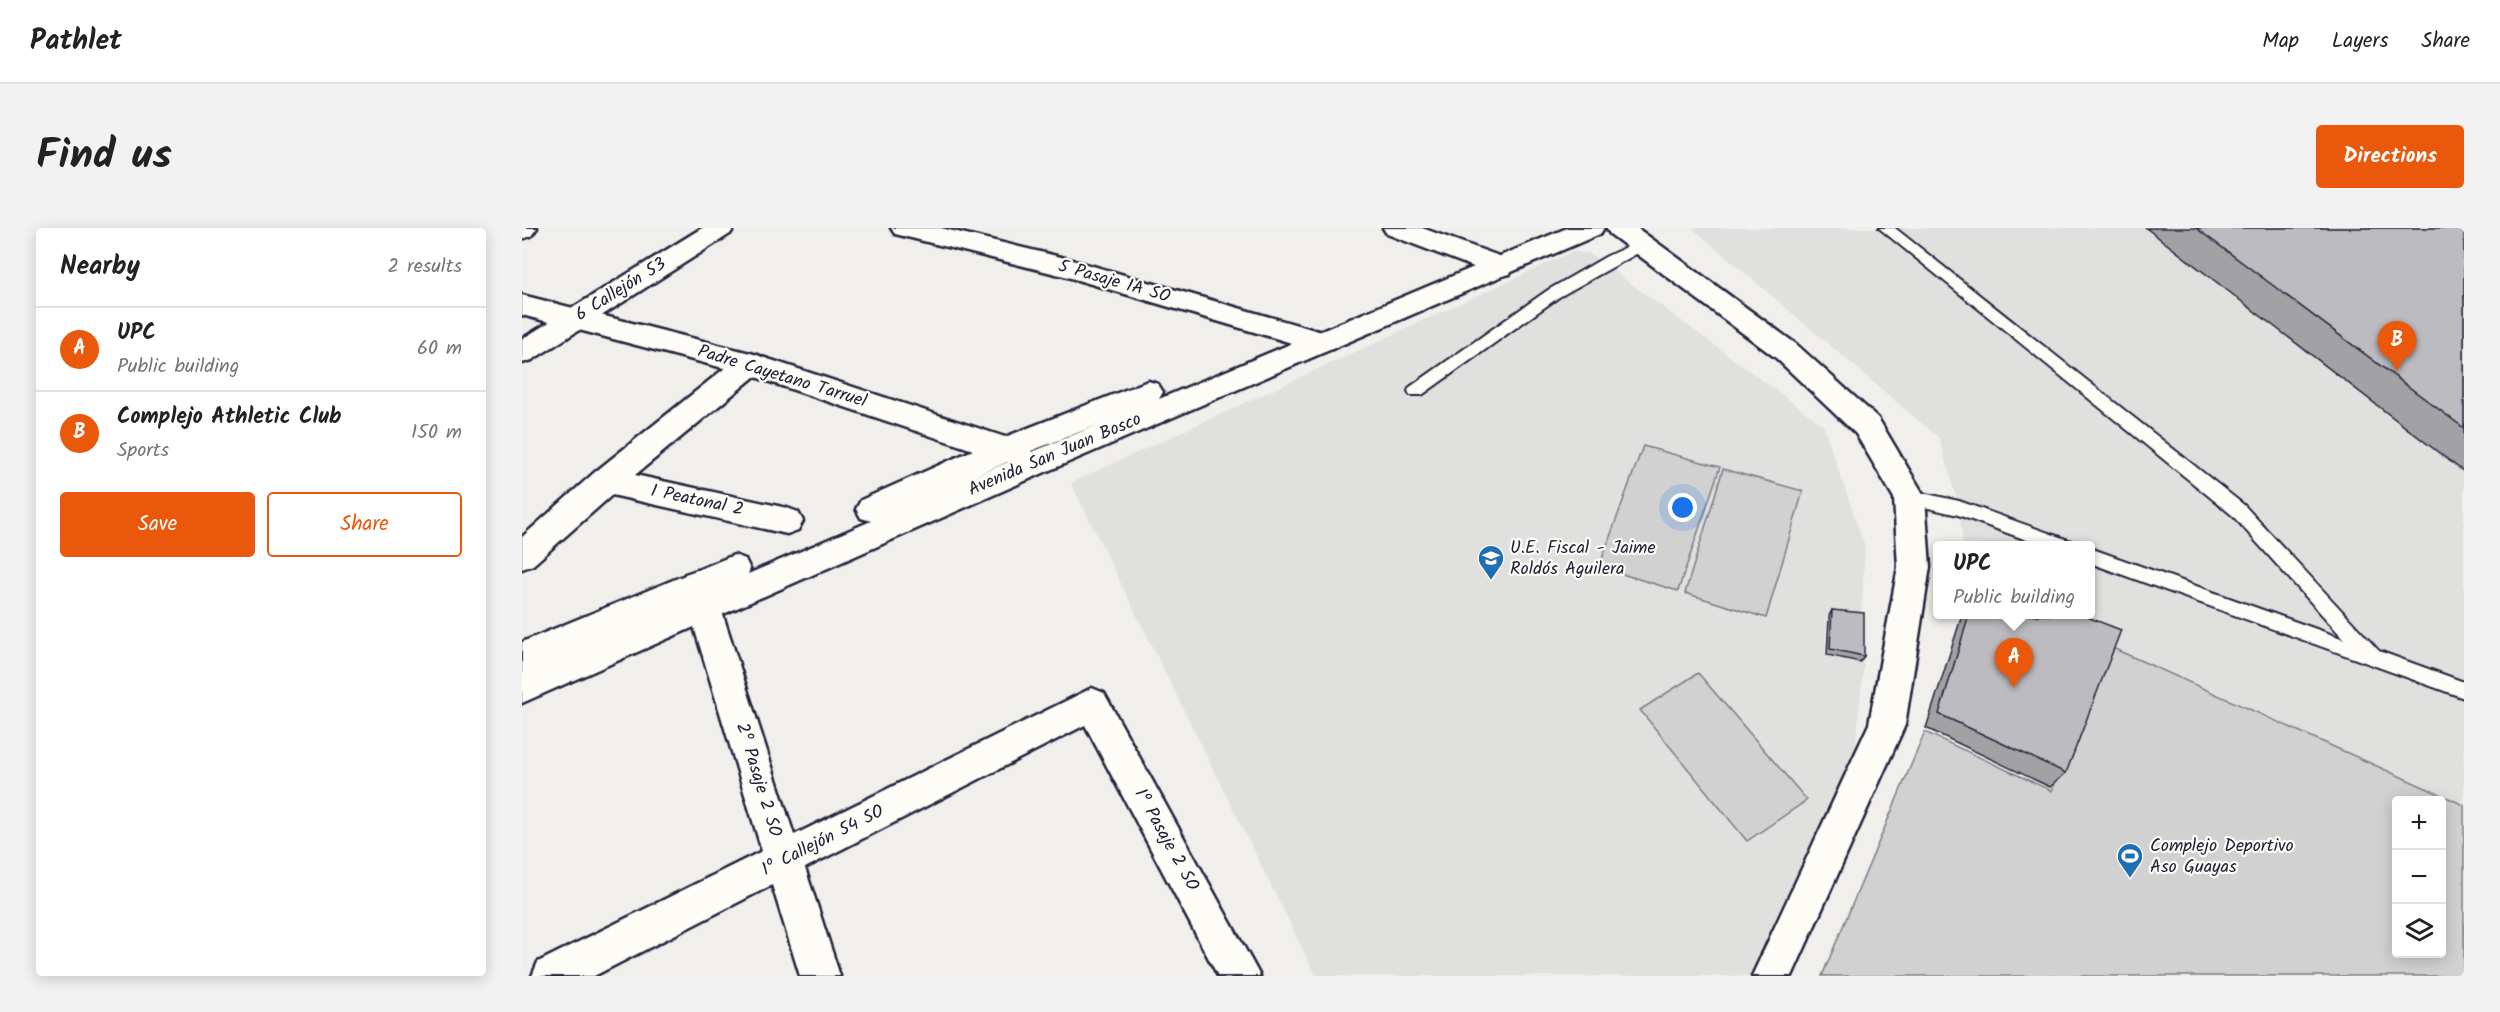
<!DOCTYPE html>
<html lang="en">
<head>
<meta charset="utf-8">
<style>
	:root { --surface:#fff; --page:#f2f2f2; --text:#222; --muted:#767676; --line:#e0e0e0; --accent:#ea580c }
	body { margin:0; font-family:Kalam,sans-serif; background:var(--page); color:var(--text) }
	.controls { position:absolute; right:18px; bottom:18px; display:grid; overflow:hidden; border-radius:6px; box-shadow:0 3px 15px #0003 }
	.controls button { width:54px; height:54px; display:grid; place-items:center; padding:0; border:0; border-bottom:2px solid var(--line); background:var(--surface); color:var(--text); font:30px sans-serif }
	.you { position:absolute; left:1161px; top:280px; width:21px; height:21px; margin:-15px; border:4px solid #fff; border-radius:50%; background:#1a73e8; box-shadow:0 0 0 9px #1a73e833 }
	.badge { display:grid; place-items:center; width:39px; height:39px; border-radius:50%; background:var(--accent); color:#fff; font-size:20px; font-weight:700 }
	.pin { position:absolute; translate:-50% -50px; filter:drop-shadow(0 2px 3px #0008) }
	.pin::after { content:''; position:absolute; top:32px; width:21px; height:18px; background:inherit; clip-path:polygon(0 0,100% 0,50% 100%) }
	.popup { position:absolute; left:1411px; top:313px; width:162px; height:78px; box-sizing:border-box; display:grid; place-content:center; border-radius:6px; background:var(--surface); filter:drop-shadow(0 2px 4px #0005); font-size:20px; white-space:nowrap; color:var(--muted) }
	.popup b { font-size:22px; color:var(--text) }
	.popup::after { content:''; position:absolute; left:50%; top:100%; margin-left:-12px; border:12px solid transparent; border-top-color:var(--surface) }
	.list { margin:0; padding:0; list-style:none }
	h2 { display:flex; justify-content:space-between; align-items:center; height:78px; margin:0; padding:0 24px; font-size:26px }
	h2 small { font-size:20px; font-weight:400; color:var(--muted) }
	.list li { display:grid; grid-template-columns:39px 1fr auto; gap:18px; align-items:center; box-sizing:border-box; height:84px; padding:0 24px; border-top:2px solid var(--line) }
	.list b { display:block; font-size:22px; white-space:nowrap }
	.list p { margin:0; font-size:20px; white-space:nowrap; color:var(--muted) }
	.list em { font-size:20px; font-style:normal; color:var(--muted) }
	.actions { display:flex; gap:12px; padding:18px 24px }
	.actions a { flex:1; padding:14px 0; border:2px solid var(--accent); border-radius:6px; text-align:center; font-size:21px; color:var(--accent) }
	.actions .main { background:var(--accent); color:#fff }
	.icon { flex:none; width:33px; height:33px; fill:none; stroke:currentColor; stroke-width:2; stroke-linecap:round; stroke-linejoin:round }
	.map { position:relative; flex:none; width:1942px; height:748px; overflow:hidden; border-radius:6px }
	header { display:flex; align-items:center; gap:36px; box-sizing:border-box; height:84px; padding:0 30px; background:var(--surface); border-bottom:2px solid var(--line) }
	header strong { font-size:28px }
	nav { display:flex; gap:33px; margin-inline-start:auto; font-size:21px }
	.intro { display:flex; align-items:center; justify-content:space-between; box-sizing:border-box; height:144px; padding:0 36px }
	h1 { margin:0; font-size:42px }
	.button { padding:15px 27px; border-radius:6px; background:var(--accent); color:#fff; font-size:21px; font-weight:700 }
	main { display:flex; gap:36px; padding:0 36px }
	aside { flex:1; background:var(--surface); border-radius:6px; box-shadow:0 3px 15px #0003 }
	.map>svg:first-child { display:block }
	.built { fill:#e0e0df }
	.green { fill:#d2d1d1; stroke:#7a7a86; stroke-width:1.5; fill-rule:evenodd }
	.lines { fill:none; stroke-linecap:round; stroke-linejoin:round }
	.lane-casing { stroke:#22223b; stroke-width:4 }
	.street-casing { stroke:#22223b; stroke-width:5 }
	.secondary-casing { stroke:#22223b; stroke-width:5 }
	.lane { fill:#fdfcf7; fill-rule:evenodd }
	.street { fill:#fdfcf7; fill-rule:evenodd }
	.secondary { fill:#fdfcf7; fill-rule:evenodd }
	.wall { fill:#a2a2a5; stroke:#22223b; stroke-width:1.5 }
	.building { fill:#bcbcc0; stroke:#22223b; stroke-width:1.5 }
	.labels { text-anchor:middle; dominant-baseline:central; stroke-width:4.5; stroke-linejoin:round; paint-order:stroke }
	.street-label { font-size:18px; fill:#22223b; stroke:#fdfcf7 }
	.poi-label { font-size:18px; fill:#22223b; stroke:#fdfcf7; text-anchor:start }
</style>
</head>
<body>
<header>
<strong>Pathlet</strong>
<nav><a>Map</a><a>Layers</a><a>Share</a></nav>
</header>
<div class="intro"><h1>Find us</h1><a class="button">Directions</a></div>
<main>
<aside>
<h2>Nearby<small>2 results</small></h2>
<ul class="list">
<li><span class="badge">A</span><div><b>UPC</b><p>Public building</p></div><em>60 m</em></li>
<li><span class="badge">B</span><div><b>Complejo Athletic Club</b><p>Sports</p></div><em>150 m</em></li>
</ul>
<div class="actions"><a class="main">Save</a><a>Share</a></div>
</aside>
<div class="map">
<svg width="1942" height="748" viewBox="0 0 1942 748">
	<rect width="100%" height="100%" fill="#f0efec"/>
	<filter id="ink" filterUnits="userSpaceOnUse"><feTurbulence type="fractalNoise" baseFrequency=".0167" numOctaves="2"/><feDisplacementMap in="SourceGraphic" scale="12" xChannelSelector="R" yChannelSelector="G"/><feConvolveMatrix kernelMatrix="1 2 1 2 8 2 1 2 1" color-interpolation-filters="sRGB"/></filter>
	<g filter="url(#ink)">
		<path class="built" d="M1170,0H1623L1942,244V577L1510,387L1568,386V318L1441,317L1437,280L1417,210Z
			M1050,24L1067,25L1301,197L1343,319L1339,391L1305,387L1303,428L1342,435L1333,523L1227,748H794L549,255Z"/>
		<path class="green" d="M1121,218L1198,239L1156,363L1077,339Z
			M1201,241L1281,263L1244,390L1163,365Z
			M1586,418L1942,577V748H1300L1403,504L1530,563ZM1874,572H1920V726H1874Z
			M1176,445L1285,572L1225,613L1118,482Z"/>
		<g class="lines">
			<g class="lane-casing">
				<path id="lane" d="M1357,0H1373L1722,277L1857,423L1942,454V470L1568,335V320L1822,411L1710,287Z
					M1120,12L1125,14L1127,17L1125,20L1037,69L900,167H888L886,163L888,159L1026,62L1085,28Z
					M1387,262L1437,273L1549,313L1551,318H1521L1436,287L1381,274L1379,269L1381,264Z"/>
			</g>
			<g class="street-casing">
				<path id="street" d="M0,0H15L9,8L0,11Z
					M180,0H212L208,6L10,132L0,135V111Z
					M369,0H419L543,30L810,107L814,114L810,121L800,124L542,48L373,6Z
					M861,0H900L988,32L992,39L988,46L979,48L970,46L865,6Z
					M1084,0H1115L1274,116L1356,190L1403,269L1408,339L1383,497L1270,748H1230L1347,496L1376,339L1372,270L1334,206L1254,130L1088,6Z
					M228,125L238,128L242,136L238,144L113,247L265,280L276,284L281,293L276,302L265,306L90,267L11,337L0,341V309L73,244L218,128Z
					M175,342L187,346L191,356L272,607L570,460L582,465L738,748H696L563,497L283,640L318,748H278L250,657L72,748H10L16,734L240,623L159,356L163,346Z"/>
			</g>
			<g class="secondary-casing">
				<path id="secondary" d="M1045,0H1082L1078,6L528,242L0,475V414L212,327L223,331L228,341L226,346L349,293L339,290L334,281L339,272L451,222L224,146L0,87V67L228,125L483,209L626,153L636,156L641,164L637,171ZM578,196L510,224L509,223ZM485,234H486L449,250Z"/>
			</g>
			<use href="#lane" class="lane"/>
			<use href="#street" class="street"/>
			<use href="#secondary" class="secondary"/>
		</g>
		<path class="wall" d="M1624,0H1942V244Z
			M1310,382L1342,428L1338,434L1305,427L1307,388Z
			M1440,387H1560L1544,545L1528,559L1404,500Z"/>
		<path class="building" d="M1674,0H1942V200Z
			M1310,382L1342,385V428L1308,421Z
			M1447,387H1560L1599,402L1544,545L1417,486Z"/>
	</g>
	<defs>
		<g id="school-pin" transform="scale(1.35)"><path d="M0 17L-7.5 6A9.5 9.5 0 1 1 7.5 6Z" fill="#1f6fb2" stroke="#fdfcf7"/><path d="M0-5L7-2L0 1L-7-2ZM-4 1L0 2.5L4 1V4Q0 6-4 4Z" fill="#fff"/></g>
		<g id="stadium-pin" transform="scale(1.35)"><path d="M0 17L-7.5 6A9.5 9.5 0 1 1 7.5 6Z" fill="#1f6fb2" stroke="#fdfcf7"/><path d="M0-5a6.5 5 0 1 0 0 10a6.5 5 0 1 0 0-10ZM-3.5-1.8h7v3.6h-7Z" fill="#fff"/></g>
	</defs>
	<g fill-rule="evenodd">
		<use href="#school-pin" x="969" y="330"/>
		<use href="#stadium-pin" x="1608" y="628"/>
	</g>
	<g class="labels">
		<g class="street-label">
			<text transform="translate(592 54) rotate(16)">5 Pasaje 1A SO</text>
			<text transform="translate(99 62) rotate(-32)">6 Callejón 53</text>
			<text transform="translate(260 149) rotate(17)">Padre Cayetano Tarruel</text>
			<text transform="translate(533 227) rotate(-23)">Avenida San Juan Bosco</text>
			<text transform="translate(175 273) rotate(12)">1 Peatonal 2</text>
			<text transform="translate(236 552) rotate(73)">2º Pasaje 2 SO</text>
			<text transform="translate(644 612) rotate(61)">1º Pasaje 2 SO</text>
			<text transform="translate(301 613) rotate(-27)">1º Callejón 54 SO</text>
		</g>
		<g class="poi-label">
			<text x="988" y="320">U.E. Fiscal - Jaime<tspan x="988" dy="21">Roldós Aguilera</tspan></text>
			<text x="1628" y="618">Complejo Deportivo<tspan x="1628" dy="21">Aso Guayas</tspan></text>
		</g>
	</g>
</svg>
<div class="controls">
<button>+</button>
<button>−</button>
<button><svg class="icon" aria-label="layers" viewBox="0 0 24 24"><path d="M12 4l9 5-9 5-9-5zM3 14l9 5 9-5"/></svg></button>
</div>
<div class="you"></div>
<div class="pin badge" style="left:1492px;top:460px">A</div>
<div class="popup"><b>UPC</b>Public building</div>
<div class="pin badge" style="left:1875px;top:143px">B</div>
</div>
</main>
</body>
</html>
